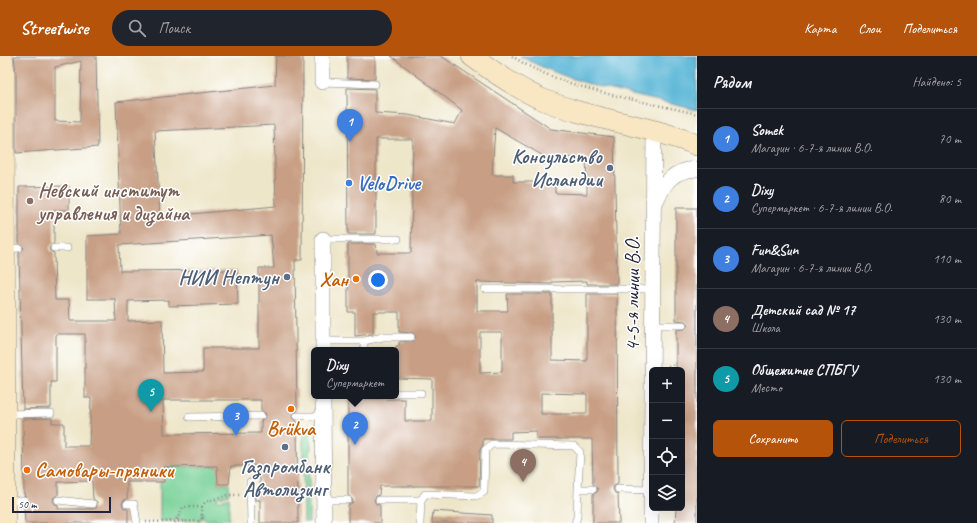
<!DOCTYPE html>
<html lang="ru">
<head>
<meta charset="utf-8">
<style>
	:root { --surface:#171b24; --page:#20242c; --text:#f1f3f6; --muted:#9ea1a6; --line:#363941; --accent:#b45309 }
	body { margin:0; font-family:Caveat,sans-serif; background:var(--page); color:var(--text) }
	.controls { position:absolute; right:12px; bottom:12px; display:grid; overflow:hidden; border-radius:6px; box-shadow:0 4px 16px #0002 }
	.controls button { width:36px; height:36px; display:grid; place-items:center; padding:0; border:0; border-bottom:1px solid var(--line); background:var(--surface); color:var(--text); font:20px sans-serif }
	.scale { position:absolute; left:12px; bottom:10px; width:99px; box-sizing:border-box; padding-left:4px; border:2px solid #22223b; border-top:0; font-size:11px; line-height:14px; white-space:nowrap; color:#22223b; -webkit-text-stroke:3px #fff; paint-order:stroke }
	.you { position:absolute; left:378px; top:224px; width:14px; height:14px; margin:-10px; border:3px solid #fff; border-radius:50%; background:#1a73e8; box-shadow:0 0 0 6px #1a73e833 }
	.badge { display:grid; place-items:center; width:26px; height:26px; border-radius:50%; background:var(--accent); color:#fff; font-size:13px; font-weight:700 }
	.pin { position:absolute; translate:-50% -33px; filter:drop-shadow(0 1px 2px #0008) }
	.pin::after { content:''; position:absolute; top:21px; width:14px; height:12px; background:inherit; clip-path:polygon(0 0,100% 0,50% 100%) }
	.popup { position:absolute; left:311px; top:291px; width:88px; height:52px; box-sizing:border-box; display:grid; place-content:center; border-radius:6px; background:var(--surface); filter:drop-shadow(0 1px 3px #0005); font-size:13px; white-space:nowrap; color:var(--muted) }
	.popup b { font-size:15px; color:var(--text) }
	.popup::after { content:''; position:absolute; left:50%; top:100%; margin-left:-8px; border:8px solid transparent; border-top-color:var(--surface) }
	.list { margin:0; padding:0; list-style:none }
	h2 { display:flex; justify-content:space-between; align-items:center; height:52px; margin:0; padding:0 16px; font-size:17px }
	h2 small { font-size:13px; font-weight:400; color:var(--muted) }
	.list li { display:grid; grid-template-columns:26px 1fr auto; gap:12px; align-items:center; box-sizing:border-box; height:60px; padding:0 16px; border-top:1px solid var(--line) }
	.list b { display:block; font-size:15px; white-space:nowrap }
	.list p { margin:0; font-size:13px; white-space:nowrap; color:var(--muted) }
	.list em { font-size:13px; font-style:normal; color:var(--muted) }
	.actions { display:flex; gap:8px; padding:12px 16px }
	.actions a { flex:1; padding:9px 0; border:1px solid var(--accent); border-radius:6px; text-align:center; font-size:14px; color:var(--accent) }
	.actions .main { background:var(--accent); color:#fff }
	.icon { flex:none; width:22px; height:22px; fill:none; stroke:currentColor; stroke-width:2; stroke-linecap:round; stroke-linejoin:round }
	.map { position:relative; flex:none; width:697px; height:467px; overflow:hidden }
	header { display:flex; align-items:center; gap:24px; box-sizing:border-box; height:56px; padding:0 20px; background:var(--accent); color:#fff }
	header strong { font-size:19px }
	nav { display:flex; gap:22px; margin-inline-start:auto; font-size:14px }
	.search { width:280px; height:36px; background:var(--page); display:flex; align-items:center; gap:10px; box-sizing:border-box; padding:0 14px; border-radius:22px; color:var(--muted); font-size:15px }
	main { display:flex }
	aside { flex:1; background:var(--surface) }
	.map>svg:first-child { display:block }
	.green { fill:#77d096; stroke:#4c7968 }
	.water { fill:#58b5d6; stroke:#3d6c88 }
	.building { fill:#c89f84; fill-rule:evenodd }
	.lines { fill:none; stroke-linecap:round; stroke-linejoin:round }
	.service-casing { stroke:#888482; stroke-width:8 }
	.minor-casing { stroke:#888482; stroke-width:16 }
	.secondary-casing { stroke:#888482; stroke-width:22 }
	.path { stroke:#888482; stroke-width:2.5; stroke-dasharray:1 3; stroke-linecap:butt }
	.service { stroke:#fff; stroke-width:7 }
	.minor { stroke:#fff; stroke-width:15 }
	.secondary { stroke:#f9e7c3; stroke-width:21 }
	.service-dot { fill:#5c6f8a; stroke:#fff; stroke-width:1.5 }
	.shop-dot { fill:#3f7fe0; stroke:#fff; stroke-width:1.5 }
	.education-dot { fill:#8d6e63; stroke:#fff; stroke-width:1.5 }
	.food-dot { fill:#e8710a; stroke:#fff; stroke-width:1.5 }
	.labels { text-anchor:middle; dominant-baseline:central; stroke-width:3; stroke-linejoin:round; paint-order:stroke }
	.service-label { font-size:20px; font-weight:bold; fill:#4e5e75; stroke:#fff; text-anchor:end }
	.shop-label { font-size:20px; font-weight:bold; fill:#366cbe; stroke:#fff; text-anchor:start }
	.education-label { font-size:20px; font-weight:bold; fill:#785e54; stroke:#fff; text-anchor:start }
	.food-label { font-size:20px; font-weight:bold; fill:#c56008; stroke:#fff; text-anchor:end }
	.street-label { font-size:20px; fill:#22223b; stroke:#fff }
</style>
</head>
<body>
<header>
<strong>Streetwise</strong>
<div class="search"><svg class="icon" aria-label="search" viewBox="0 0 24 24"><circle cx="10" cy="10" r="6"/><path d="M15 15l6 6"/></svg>Поиск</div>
<nav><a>Карта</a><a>Слои</a><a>Поделиться</a></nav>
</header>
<main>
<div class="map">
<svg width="697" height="467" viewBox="0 0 697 467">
	<rect width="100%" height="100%" fill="#fff"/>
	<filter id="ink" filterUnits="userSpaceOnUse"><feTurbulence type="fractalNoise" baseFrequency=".025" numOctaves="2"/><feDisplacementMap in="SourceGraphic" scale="8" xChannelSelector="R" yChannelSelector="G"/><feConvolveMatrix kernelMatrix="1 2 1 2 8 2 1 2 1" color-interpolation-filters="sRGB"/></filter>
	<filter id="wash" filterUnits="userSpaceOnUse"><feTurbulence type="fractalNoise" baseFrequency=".012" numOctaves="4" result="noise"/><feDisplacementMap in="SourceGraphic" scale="16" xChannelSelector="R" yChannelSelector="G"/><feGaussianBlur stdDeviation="0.9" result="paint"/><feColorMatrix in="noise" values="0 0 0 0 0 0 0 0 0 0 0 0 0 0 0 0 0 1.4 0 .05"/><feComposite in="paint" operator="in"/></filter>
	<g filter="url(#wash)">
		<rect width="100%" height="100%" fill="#eee6c9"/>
		<path class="green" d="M309,369L311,391L309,405L303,406V370Z
			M229,410V422H218V428H229V438L217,442L218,445L229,441V463L204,464L202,455L201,464L176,465L181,455L174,465H160V426L164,411Z
			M309,410V466H304L303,411Z"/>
		<path class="water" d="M520,0H697V54C637,39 574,30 520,0Z"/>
		<g id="blocks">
			<path class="building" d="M14,0H96L98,91L16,97V17ZM81,5L80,66L55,65V11Z
				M276,0H303L302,204H295L297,355L292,360L293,363L297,365L298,467H260V444H255V434H260V410H231L229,428H218L217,410L164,411V426H127V443L123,445L122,448L124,452L128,453V467H25L24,449L28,447L29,444L24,439L23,363L52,362V367H64V390H89L91,342H85V278H56V326H51V352L23,353L19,197L24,192L19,187V131L69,130V154H54V187L49,192L50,195L54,197L55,244H69L70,265H116L115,243H87V180L121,178L116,46L275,29ZM274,69L276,150L160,161L155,75ZM271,179L274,212H259V292H203V316L163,317L162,264L128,265V245L169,244V250L238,248L237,214L120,215L119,189ZM163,344H261V355L265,357L266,360L261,365V377L164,378ZM92,425L93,443L97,446V451L93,453H58V449L55,448L53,444L54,441L58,439V426Z
				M347,0H375V23L347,22Z
				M391,0H441L551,73L614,81L617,228H587V225L552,226V228L477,226V255H508L507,238H552V304L587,305V238H617L618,428L614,430L613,433L615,437L618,438L619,467H593V438L597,436L598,433L593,428L592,383H536V375L511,376V383H483V389L480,394L479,430H380L379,439L376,440L374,444L376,448L380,449V467H348V449L352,447L353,444L348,439V343H405V365H432V323L396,322V290H399V286L413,285L416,281L413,277L399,276V256H373V278L355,280V256H348V188H376L377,197H411L413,83H376V178H348L347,32L375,33V57L408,59L455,68L462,54ZM495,72L547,102L586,101L587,124L589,126H587V138L555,137V126H513V119H492ZM480,276H502V316L480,317ZM541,337L587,338V358H541Z
				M676,152H697V467H675L676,452H682V314H676V274L685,273L688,269L685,265L676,264Z
				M433,455L492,459V467H432Z"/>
		</g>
	</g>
	<g filter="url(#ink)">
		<use href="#blocks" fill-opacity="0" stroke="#888482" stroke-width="1"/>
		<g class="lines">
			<g class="service-casing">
				<path id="service" d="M322,26L375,28
					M323,183H398
					M54,192H67
					M6,193L19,192
					M485,233H652
					M652,269H683
					M323,285H364L383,281H411
					M364,294V285
					M396,337H421
					M7,358L51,357
					M297,360H323
					M189,361L261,360
					M250,426L251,467
					M618,433L651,434
					M7,444H24
					M58,444L93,448
					M324,444H348
					M379,444H421
					M127,448H134L137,467
					M420,467L421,444L425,438L476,440L484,436L485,394L492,388L574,390L580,396L578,433
					M575,467L577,461L578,433H593"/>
			</g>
			<g class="minor-casing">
				<path id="minor" d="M322,0V26
					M655,147C665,126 672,114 697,113
					M323,183V294
					M323,340L324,467
					M651,467L654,74"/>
			</g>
			<g class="secondary-casing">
				<path id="secondary" d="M2,0L4,17L5,467
					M472,0C493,16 516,31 539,42C590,64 646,68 697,89"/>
			</g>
			<path class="path" d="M512,0C560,33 640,44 697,58
				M668,310H676
				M202,451L205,446L229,439H242
				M146,466L202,465
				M175,467L183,451H202V466"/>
			<use href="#service" class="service"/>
			<use href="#minor" class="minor"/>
			<use href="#secondary" class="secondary"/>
		</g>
	</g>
	<g class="service-dot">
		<circle cx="610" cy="112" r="4"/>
		<circle cx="287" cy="221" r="4"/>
		<circle cx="285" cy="391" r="4"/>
	</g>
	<circle class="shop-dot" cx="349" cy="127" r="4"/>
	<circle class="education-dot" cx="30" cy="145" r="4"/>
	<g class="food-dot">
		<circle cx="356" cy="223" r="4"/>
		<circle cx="291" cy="353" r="4"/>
		<circle cx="27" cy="414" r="4"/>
	</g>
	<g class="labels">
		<g class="service-label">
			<text x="602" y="100">Консульство<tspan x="602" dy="23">Исландии</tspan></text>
			<text x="279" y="221">НИИ Нептун</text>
			<text x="285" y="410" text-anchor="middle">Газпромбанк<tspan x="285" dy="23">Автолизинг</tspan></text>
		</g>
		<g class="shop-label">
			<text x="357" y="127">VeloDrive</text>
		</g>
		<g class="education-label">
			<text x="38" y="134">Невский институт<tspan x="38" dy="23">управления и дизайна</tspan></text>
		</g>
		<g class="food-label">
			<text x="348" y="223">Хан</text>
			<text x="291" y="372" text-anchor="middle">Brükva</text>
			<text x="35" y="414" text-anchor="start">Самовары-пряники</text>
		</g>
		<g class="street-label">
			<text transform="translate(632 238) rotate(-90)">4-5-я линии В.О.</text>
		</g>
	</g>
</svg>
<div class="controls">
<button>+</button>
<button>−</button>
<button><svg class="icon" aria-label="locate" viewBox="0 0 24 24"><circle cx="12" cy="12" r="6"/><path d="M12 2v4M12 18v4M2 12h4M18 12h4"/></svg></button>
<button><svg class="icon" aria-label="layers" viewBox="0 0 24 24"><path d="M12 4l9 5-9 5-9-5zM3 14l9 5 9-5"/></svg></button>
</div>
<div class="scale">50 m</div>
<div class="you"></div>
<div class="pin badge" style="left:350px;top:86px;background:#3f7fe0">1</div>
<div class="pin badge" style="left:355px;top:389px;background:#3f7fe0">2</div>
<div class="popup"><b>Dixy</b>Супермаркет</div>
<div class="pin badge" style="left:236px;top:380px;background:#3f7fe0">3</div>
<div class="pin badge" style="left:523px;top:426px;background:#8d6e63">4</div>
<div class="pin badge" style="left:151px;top:356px;background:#0f9aa8">5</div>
</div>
<aside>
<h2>Рядом<small>Найдено: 5</small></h2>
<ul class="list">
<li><span class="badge" style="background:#3f7fe0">1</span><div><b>Somek</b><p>Магазин · 6-7-я линии В.О.</p></div><em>70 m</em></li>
<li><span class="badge" style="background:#3f7fe0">2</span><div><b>Dixy</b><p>Супермаркет · 6-7-я линии В.О.</p></div><em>80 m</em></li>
<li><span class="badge" style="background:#3f7fe0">3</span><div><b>Fun&amp;Sun</b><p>Магазин · 6-7-я линии В.О.</p></div><em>110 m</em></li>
<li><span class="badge" style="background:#8d6e63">4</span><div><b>Детский сад № 17</b><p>Школа</p></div><em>130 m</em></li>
<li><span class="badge" style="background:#0f9aa8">5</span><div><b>Общежитие СПБГУ</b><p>Место</p></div><em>130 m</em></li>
</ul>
<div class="actions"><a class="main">Сохранить</a><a>Поделиться</a></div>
</aside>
</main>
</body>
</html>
